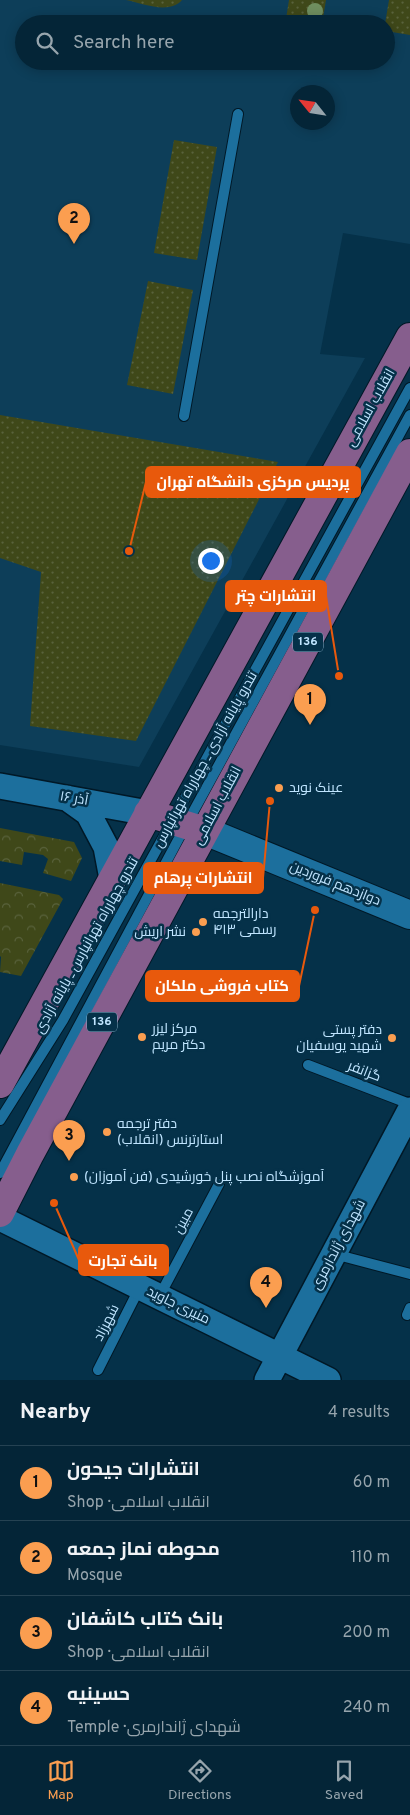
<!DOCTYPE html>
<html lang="en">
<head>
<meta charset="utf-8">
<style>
	:root { --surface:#042537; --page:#123142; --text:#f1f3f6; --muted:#97a5ad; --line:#254252; --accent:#fb9e50 }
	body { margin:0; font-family:Overpass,Cairo,sans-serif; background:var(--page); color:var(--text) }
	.compass { position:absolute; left:290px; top:85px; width:45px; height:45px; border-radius:50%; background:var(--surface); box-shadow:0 2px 12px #0003; rotate:300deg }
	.you { position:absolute; left:210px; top:560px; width:18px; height:18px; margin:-12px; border:4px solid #fff; border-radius:50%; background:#1a73e8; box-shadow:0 0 0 8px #1a73e833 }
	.badge { display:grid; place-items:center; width:32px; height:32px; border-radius:50%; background:var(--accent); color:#111; font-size:16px; font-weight:700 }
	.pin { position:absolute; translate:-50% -41px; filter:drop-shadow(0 1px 2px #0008) }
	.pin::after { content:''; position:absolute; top:26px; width:18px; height:15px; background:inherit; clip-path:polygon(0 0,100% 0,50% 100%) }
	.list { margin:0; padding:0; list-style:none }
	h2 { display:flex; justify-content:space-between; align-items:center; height:65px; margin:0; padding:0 20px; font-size:21px }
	h2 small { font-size:16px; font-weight:400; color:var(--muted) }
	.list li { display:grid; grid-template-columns:32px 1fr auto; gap:15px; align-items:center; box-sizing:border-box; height:75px; padding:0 20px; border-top:1px solid var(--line) }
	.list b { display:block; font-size:19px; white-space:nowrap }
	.list p { margin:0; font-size:16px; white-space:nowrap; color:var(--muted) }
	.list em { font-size:16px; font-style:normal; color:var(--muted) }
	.icon { flex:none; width:28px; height:28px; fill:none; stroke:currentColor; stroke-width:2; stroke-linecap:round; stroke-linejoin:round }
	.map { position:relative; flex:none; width:410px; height:1380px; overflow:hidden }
	.search { position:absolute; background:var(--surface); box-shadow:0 2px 12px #0003; left:15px; right:15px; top:15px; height:55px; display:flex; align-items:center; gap:12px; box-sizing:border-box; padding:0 18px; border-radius:28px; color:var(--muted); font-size:19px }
	.sheet { height:365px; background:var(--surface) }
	nav { display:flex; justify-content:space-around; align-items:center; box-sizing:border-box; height:70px; border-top:1px solid var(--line); background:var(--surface); font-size:14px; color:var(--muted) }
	nav a { display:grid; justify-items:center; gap:2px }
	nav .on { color:var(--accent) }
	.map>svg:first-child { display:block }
	.built { fill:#0d3e59; fill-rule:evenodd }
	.green { fill:url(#green-dots) }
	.forest { fill:url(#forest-crowns) }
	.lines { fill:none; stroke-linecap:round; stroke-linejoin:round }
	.service-casing { stroke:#011826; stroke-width:12 }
	.tertiary-casing { stroke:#011826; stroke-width:28 }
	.secondary-casing { stroke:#011826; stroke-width:30 }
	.primary-casing { stroke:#011826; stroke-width:30 }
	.service { stroke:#1c6f9d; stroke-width:10 }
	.tertiary { stroke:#1c6f9d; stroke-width:25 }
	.secondary { stroke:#1c6f9d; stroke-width:28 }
	.primary { stroke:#865e8d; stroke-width:28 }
	.tree { fill:#6f8e5f }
	.poi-dot { fill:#fb9e50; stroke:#053149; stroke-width:2 }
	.labels { text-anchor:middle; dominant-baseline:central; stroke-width:5; stroke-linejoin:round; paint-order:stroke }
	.shield { fill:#053149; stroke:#88afc8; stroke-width:1 }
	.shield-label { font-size:12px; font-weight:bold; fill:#c0e5ff }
	.street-label { font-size:14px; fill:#c0e5ff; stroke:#053149 }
	.poi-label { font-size:14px; fill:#c0e5ff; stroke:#053149; text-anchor:start }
	.leader { fill:none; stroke:#e8590c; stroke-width:2 }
	.callout-dot { fill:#e8590c; stroke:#053149; stroke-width:2 }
	.callout { fill:#e8590c; stroke:#e8590c; stroke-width:2 }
	.callout-label { font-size:15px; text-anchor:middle; font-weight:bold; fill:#fff }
</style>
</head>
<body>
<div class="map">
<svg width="410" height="1380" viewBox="0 0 410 1380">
	<defs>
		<pattern id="green-dots" width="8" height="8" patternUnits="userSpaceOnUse" patternTransform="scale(1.25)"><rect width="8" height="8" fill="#3f4819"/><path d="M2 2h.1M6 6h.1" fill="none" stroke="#59623c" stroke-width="1.8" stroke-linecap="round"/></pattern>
		<pattern id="forest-crowns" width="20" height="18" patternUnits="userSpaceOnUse" patternTransform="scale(1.25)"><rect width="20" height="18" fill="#3f4819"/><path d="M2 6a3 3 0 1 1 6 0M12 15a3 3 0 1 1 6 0" fill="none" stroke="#59623c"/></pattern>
	</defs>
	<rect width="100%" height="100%" fill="#053149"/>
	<path class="built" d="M0,0H410V244L343,233L320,354L365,358L139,767L0,745ZM24,24H386V61H24ZM298,92H328V122H298Z"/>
	<path class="green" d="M126,0H182C169,15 142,3 126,0Z
		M289,0H326L322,24L286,19Z
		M389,0H410V35L386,31V24H385Z
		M174,140L217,147L197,260L154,253Z
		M148,281L193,290L173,394L127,385Z
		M0,415L278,462L136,741L30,726L41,572L0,558Z"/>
	<path class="forest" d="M0,828L74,842L82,858L71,881L43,873L48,859L43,855L24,852L22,865L0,861Z
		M0,883L59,895L63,899L21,976L0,972L1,957L0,956Z"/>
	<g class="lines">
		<g class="service-casing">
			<path id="service" d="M184,416L238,114
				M308,1065L410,1104
				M0,1120L63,1020L410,388
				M0,1173L186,825L410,415
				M334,1254L410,1274
				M159,1297L219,1184
				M407,1315L410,1308
				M98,1370L140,1287"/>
		</g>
		<g class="tertiary-casing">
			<path id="tertiary" d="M0,786L148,813
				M67,798L88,813L106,847L112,879
				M0,1218L328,1380
				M267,1380L410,1110"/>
		</g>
		<g class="secondary-casing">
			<path id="secondary" d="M205,831L410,915"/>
		</g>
		<g class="primary-casing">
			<path id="primary" d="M148,813L205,831
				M0,1084L410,337
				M0,1213L30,1154L410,453"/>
		</g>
		<use href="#service" class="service"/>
		<use href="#tertiary" class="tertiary"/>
		<use href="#secondary" class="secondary"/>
		<use href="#primary" class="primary"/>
	</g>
	<circle class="tree" cx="315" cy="11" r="8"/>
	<g class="poi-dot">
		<circle cx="279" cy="788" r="5"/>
		<circle cx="203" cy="922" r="5"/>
		<circle cx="196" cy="932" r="5"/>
		<circle cx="142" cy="1037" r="5"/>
		<circle cx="392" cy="1038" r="5"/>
		<circle cx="107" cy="1132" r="5"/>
		<circle cx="74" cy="1177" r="5"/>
	</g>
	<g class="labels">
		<g class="shield">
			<rect x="293" y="632.5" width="30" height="19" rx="4"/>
			<rect x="87" y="1012.5" width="30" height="19" rx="4"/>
		</g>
		<g class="shield-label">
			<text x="308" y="642">136</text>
			<text x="102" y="1022">136</text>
		</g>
		<g class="street-label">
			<text transform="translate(371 408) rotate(-61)">انقلاب اسلامی</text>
			<text transform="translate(206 760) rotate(-61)">تندرو پایانه آزادی ـ چهارراه تهرانپارس</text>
			<text transform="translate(74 799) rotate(10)">۱۶ آذر</text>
			<text transform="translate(218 806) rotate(-62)">انقلاب اسلامی</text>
			<text transform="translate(335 884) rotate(22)">دوازدهم فروردین</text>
			<text transform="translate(87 946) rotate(-61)">تندرو چهارراه تهرانپارس ـ پایانه آزادی</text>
			<text transform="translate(364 1072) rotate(21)">گزانفر</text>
			<text transform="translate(184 1221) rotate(-62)">مبین</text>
			<text transform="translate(339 1245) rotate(-62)">شهدای ژاندارمری</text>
			<text transform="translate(178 1306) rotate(26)">منیری جاوید</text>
			<text transform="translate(107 1323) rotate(-63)">شهرزاد</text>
		</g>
		<g class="poi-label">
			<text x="289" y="788">عینک نوید</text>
			<text x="213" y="914">دارالترجمه<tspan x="213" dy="16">رسمی ۴۱۳</tspan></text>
			<text x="186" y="932" text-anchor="end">نشر اریش</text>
			<text x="152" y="1029">مرکز لیزر<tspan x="152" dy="16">دکتر مریم</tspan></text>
			<text x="382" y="1030" text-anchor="end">دفتر پستی<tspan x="382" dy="16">شهید یوسفیان</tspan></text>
			<text x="117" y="1124">دفتر ترجمه<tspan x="117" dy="16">استارترنس (انقلاب)</tspan></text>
			<text x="84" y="1177">آموزشگاه نصب پنل خورشیدی (فن آموزان)</text>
		</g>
	</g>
	<path class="leader" d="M129 551L146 482M339 676L326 596M270 801L263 878M315 910L299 986M54 1203L79 1260"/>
	<g class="callout-dot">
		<circle cx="129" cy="551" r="5"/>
		<circle cx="339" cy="676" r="5"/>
		<circle cx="270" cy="801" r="5"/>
		<circle cx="315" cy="910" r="5"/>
		<circle cx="54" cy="1203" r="5"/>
	</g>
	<g class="callout">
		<rect x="146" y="467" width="214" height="30" rx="5"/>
		<rect x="226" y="581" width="100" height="30" rx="5"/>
		<rect x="144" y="863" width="119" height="30" rx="5"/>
		<rect x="146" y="971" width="153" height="30" rx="5"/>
		<rect x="79" y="1245" width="89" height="30" rx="5"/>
	</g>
	<g class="callout-label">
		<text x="253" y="487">پردیس مرکزی دانشگاه‌ تهران</text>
		<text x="276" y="601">انتشارات چتر</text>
		<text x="203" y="883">انتشارات پرهام</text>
		<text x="222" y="991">کتاب فروشی ملکان</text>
		<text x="123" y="1266">بانک تجارت</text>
	</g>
</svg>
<svg class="compass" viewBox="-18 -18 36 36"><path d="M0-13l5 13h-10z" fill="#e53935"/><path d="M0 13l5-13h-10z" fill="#97a5ad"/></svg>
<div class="you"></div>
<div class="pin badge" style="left:310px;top:725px">1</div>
<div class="pin badge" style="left:74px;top:244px">2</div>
<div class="pin badge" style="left:69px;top:1161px">3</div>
<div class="pin badge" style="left:266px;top:1308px">4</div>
<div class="search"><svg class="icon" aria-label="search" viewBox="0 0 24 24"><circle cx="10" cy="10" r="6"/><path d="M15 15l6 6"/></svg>Search here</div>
</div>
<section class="sheet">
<h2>Nearby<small>4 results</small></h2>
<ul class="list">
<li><span class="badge">1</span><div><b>انتشارات جیحون</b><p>Shop · انقلاب اسلامی</p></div><em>60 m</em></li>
<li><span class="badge">2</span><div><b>محوطه نماز جمعه</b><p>Mosque</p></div><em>110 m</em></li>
<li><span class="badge">3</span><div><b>بانک کتاب کاشفان</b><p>Shop · انقلاب اسلامی</p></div><em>200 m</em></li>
<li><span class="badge">4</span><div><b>حسینیه</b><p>Temple · شهدای ژاندارمری</p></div><em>240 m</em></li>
</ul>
</section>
<nav>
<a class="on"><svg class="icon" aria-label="map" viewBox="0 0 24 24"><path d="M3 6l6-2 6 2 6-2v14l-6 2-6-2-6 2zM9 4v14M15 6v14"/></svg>Map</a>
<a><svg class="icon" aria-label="directions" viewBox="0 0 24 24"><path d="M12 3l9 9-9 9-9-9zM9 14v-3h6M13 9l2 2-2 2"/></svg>Directions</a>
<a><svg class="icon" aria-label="saved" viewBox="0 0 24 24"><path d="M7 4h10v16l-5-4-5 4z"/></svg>Saved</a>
</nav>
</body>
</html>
